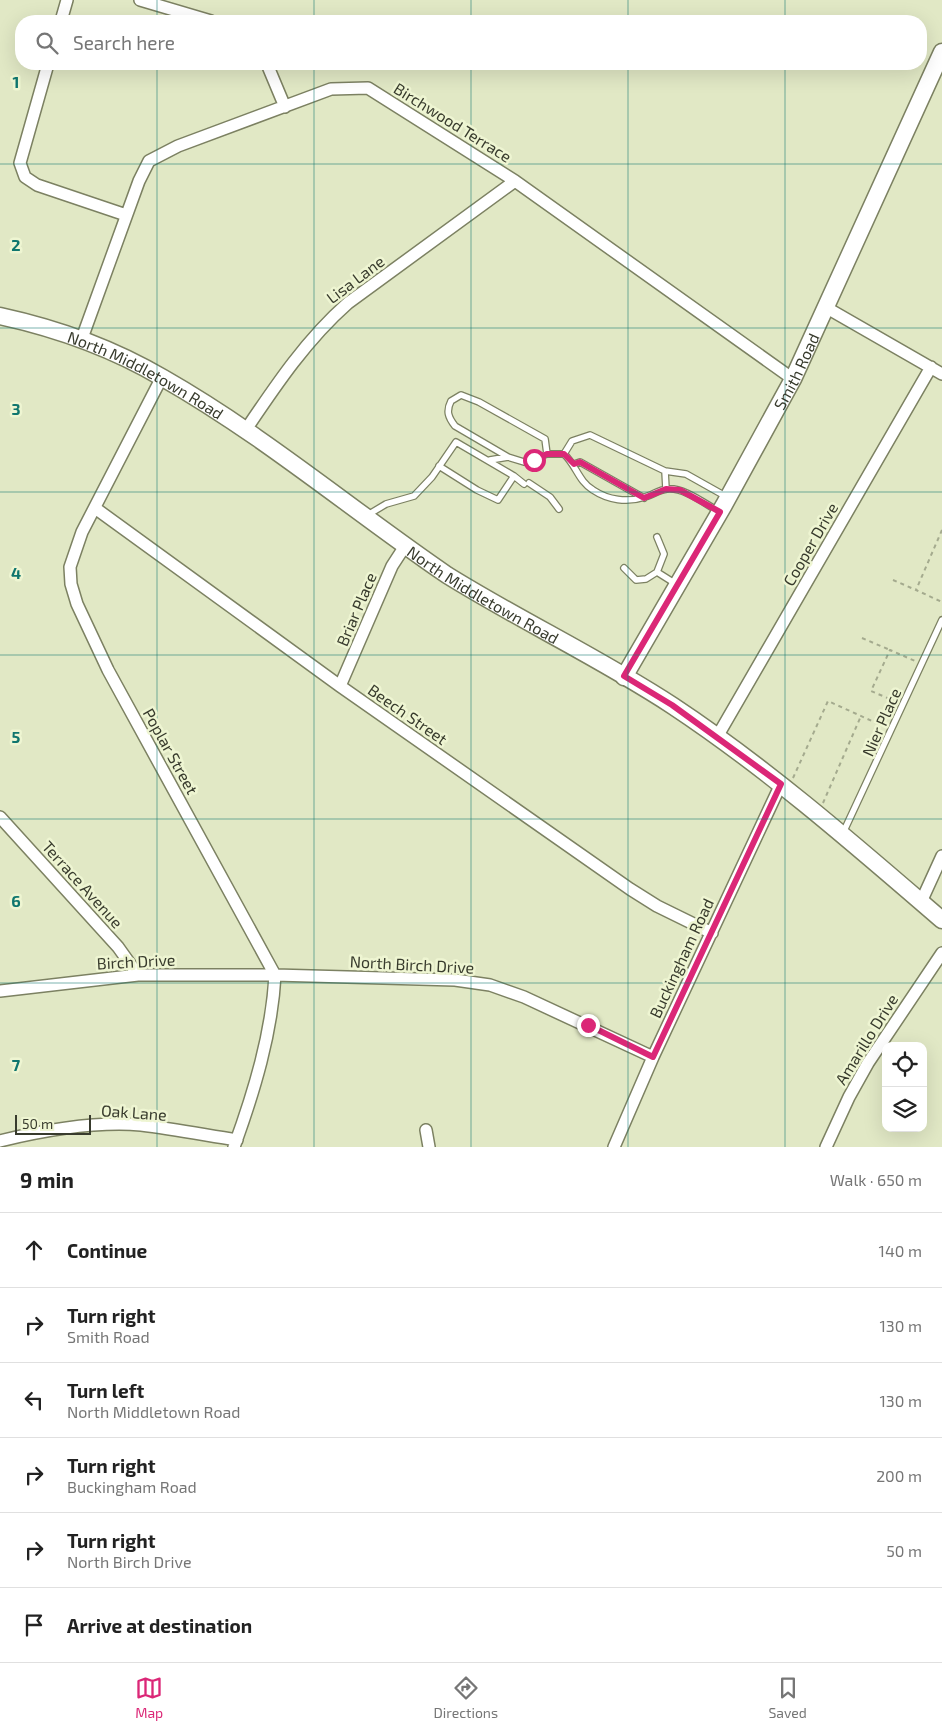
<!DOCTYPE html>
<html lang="en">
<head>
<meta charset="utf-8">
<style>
	:root { --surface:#fff; --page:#f2f2f2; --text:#222; --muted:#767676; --line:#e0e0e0; --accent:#db2777 }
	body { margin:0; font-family:"Exo 2",sans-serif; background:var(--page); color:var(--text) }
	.controls { position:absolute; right:15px; bottom:15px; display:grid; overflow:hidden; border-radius:10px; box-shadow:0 5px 20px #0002 }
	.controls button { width:45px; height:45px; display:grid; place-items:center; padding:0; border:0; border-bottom:1px solid var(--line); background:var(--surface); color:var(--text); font:25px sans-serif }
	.scale { position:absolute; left:15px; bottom:12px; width:76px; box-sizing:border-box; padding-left:5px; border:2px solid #383b2d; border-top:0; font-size:14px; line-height:18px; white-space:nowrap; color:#383b2d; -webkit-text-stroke:4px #eef5d2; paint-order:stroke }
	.stop { position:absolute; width:15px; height:15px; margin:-11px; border:4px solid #db2777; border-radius:50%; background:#fff }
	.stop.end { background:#db2777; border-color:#fff; box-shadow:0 1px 5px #0008 }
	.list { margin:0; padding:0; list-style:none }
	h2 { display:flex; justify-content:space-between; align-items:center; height:65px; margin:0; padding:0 20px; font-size:21px }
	h2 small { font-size:16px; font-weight:400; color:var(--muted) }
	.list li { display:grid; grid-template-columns:32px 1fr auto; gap:15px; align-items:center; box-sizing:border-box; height:75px; padding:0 20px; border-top:1px solid var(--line) }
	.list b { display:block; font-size:19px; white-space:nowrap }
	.list p { margin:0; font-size:16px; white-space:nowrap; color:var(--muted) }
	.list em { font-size:16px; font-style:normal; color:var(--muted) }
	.icon { flex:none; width:28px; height:28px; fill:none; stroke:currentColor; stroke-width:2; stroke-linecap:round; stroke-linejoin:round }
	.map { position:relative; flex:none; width:942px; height:1147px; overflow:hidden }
	.search { position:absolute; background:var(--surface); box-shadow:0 5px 20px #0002; left:15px; right:15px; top:15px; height:55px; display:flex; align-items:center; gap:12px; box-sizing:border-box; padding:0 18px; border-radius:20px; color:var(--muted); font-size:19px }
	.sheet { height:515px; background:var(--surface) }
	nav { display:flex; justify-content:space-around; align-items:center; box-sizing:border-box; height:70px; border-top:1px solid var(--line); background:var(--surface); font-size:14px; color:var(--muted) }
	nav a { display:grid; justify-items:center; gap:2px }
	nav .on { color:var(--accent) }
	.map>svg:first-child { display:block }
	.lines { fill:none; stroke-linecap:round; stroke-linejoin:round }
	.lane-casing { stroke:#7c8162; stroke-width:8 }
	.street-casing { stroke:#7c8162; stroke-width:14 }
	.secondary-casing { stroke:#7c8162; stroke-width:19 }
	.path { stroke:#a4aa8e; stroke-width:2; stroke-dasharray:4 4; stroke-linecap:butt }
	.lane { stroke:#fff; stroke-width:5.5 }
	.street { stroke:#fff; stroke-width:11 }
	.secondary { stroke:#fff; stroke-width:16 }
	.route { stroke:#db2777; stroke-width:6 }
	.grid { fill:none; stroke:#0f766e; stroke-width:1; stroke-opacity:0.55 }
	.labels { text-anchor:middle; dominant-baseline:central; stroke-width:5; stroke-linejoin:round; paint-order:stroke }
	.street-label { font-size:16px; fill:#383b2d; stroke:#eef5d2 }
	.grid-label { font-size:16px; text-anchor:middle; font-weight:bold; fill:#0f766e; stroke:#eef5d2; stroke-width:5; stroke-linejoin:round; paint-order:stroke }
</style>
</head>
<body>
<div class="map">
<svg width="942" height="1147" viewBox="0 0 942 1147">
	<rect width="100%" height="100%" fill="#e1e8c5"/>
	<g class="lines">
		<g class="lane-casing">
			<path id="lane" d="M564,454L572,441L590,435L665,471L686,474L727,497
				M508,457L455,426C448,417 446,411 451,401L461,395L479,402L545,439L547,454
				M490,460L508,457L524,462L547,454H564C576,465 579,482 593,490C608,500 627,503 645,497C652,495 659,490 667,489C684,487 705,504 720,512
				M574,464L580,462L644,498
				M665,471L666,489
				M514,476L524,484
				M529,483L550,497L559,509
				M366,516L386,504L414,496L432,477L456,442L514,476L498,500L477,490L439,466
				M657,537L664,554L657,572L676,584
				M624,568L636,580L646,579L657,572
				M843,833L942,620"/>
		</g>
		<g class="street-casing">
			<path id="street" d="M140,0L211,21
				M61,21L67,0
				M48,64L20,163L25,177L37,185L126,215
				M267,64L285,107
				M827,308L942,374
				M81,341L139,181L149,161L178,146L331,89L368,88L515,181L793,379
				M162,377L82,532L70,567L71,584L77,604L108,670L275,975C272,1033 254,1092 234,1147
				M245,431C276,385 306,340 348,303L515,181
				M95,508L340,686L630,889L657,906L712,933
				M340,686L392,566L405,546
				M717,737L931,367
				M0,817L118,947L138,975
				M921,902L942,856
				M0,991L138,975H275L455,980L490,985L524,997L653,1057
				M426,1130L429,1147
				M0,1141C45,1130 94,1121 141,1125C173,1129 205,1135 237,1140
				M614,1147L653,1057L781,784
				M826,1147L849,1097L868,1063L942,953"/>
		</g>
		<g class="secondary-casing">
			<g id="secondary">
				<path id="s1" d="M0,316C55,328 114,349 163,378C263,435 352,510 447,575C521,621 600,658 673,706C768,769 855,845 942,920"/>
				<path id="s2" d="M624,677L724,505L793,379L942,52"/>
			</g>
		</g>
		<path class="path" d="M942,530L916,590L942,602
			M893,580L916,590
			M862,638L890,650
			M897,702L871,691L890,650L915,661
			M793,778L828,701L883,726
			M823,803L861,716"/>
		<use href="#lane" class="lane"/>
		<use href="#street" class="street"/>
		<use href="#secondary" class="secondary"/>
	</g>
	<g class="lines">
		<path class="route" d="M534,460L547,454H564L574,464L580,462L644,498L666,489L680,490L720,512L624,676L672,705L781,784L653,1057L588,1025"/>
	</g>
	<path class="grid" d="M157,0V21M314,0V21M471,0V21M628,0V21M785,0V21M157,64V1147M314,64V1147M471,64V1147M628,64V1147M785,64V1147M0,164H942M0,328H942M0,492H942M0,655H942M0,819H942M0,983H942"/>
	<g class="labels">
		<g class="street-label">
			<text transform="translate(453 122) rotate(32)">Birchwood Terrace</text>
			<text transform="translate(355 279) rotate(-37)">Lisa Lane</text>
			<text stroke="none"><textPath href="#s2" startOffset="351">Smith Road</textPath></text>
			<text stroke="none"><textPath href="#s1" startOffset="158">North Middletown Road</textPath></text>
			<text transform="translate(810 544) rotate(-60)">Cooper Drive</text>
			<text stroke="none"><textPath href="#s1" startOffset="562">North Middletown Road</textPath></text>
			<text transform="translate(356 609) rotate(-67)">Briar Place</text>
			<text transform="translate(408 714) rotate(35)">Beech Street</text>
			<text transform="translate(881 722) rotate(-66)">Nier Place</text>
			<text transform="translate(171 751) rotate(61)">Poplar Street</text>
			<text transform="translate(83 884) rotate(48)">Terrace Avenue</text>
			<text transform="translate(681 958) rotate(-65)">Buckingham Road</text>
			<text transform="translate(136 961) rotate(-3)">Birch Drive</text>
			<text transform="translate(412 964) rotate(3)">North Birch Drive</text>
			<text transform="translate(866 1039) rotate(-58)">Amarillo Drive</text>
			<text transform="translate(134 1112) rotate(4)">Oak Lane</text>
		</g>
	</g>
	<g class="grid-label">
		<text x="16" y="88">1</text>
		<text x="16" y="251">2</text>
		<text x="16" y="415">3</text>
		<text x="16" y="579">4</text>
		<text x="16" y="743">5</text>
		<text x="16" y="907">6</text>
		<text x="16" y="1071">7</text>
	</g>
</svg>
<div class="controls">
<button><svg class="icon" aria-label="locate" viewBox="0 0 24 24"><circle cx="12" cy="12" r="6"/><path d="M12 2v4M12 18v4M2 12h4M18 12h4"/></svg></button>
<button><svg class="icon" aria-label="layers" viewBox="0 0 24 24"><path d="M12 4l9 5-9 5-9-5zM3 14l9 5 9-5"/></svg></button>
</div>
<div class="scale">50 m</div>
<div class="stop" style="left:534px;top:460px"></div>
<div class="stop end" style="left:588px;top:1025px"></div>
<div class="search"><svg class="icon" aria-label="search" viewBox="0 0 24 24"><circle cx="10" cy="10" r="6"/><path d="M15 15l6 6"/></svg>Search here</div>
</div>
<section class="sheet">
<h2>9 min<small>Walk · 650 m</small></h2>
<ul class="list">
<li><svg class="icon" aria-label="ahead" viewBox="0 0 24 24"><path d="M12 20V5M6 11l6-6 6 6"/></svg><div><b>Continue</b></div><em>140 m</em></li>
<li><svg class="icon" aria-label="right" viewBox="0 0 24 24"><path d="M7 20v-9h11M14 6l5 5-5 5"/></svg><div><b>Turn right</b><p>Smith Road</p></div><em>130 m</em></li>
<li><svg class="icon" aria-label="left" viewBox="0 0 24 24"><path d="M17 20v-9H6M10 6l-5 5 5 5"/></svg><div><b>Turn left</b><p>North Middletown Road</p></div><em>130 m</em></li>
<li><svg class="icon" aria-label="right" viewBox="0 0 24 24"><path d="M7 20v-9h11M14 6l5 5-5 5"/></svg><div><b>Turn right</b><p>Buckingham Road</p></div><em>200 m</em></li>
<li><svg class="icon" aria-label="right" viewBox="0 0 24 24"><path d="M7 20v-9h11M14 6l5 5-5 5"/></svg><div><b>Turn right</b><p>North Birch Drive</p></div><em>50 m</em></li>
<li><svg class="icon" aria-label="arrive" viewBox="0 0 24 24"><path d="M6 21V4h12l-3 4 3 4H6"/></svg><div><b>Arrive at destination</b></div></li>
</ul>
</section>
<nav>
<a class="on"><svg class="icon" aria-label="map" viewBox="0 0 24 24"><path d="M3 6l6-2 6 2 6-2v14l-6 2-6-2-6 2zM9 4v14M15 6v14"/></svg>Map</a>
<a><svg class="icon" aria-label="directions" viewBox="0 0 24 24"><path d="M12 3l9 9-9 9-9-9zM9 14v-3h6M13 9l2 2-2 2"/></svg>Directions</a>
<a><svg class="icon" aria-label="saved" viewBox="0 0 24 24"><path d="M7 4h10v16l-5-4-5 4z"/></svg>Saved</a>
</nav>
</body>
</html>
